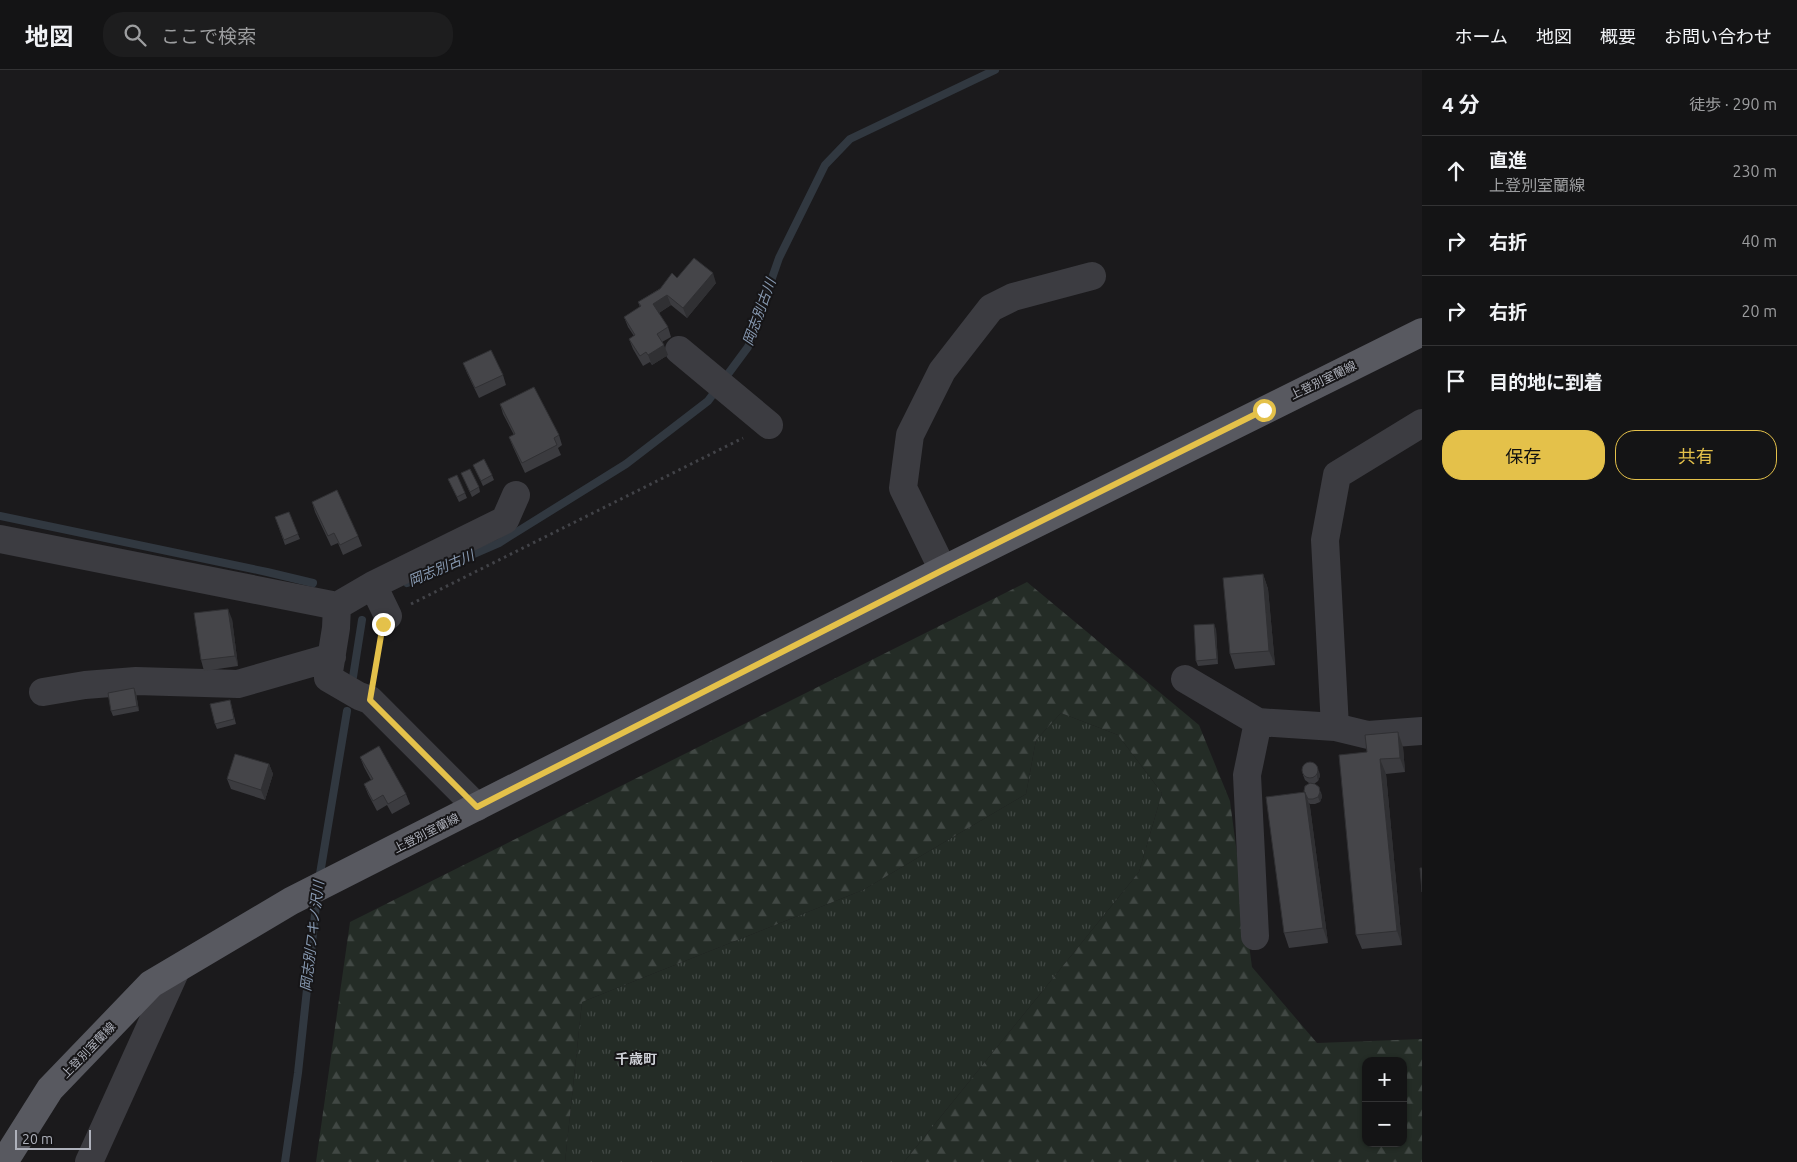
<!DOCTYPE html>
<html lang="ja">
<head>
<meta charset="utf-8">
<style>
	:root { --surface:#141415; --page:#1d1d1e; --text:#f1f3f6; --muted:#9d9ea0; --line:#333334; --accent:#e4c14a }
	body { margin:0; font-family:Ubuntu,"Noto Sans JP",sans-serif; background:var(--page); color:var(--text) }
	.controls { position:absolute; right:15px; bottom:15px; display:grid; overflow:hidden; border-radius:10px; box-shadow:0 1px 4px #0004 }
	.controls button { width:45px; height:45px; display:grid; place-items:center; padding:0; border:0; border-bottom:1px solid var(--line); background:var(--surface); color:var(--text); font:25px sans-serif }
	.scale { position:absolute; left:15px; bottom:12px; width:76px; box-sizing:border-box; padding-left:5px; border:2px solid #aeb1bb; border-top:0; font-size:14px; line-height:18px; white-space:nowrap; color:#aeb1bb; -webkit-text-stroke:4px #161517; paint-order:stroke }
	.stop { position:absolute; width:15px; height:15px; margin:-11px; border:4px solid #e4c14a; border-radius:50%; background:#fff }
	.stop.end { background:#e4c14a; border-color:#fff; box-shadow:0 1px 5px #0008 }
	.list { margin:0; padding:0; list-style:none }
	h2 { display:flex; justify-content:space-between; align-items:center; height:65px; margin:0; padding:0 20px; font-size:21px }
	h2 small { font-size:16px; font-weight:400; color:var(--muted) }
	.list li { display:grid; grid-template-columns:32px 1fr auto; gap:15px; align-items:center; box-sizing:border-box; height:70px; padding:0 20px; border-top:1px solid var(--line) }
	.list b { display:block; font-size:19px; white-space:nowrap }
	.list p { margin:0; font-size:16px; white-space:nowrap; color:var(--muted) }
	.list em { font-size:16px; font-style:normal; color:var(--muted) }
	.actions { display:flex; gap:10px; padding:15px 20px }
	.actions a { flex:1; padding:11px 0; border:1px solid var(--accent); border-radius:20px; text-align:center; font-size:18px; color:var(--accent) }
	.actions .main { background:var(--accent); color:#111 }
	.icon { flex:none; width:28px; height:28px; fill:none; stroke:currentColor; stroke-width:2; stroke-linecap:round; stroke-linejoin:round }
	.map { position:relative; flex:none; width:1422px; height:1092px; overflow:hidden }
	header { display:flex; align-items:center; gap:30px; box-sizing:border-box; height:70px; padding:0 25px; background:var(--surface); border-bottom:1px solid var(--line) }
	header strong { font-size:24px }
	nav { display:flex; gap:28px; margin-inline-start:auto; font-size:18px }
	.search { width:350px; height:45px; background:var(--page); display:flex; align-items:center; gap:12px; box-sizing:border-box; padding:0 18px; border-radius:20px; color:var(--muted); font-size:19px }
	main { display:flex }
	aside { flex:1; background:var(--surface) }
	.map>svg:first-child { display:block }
	.grass { fill:url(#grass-tufts) }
	.forest { fill:url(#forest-firs); fill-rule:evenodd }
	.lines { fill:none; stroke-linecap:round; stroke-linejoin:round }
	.stream { stroke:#313840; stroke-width:8 }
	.path { stroke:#424348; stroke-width:3; stroke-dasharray:2.5 4; stroke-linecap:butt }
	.minor { stroke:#3c3c41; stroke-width:28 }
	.major { stroke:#585960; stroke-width:28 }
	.wall { fill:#3b3b3f }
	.shaded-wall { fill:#303033 }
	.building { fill:#454549; stroke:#303033 }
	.route { stroke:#e4c14a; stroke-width:6 }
	.labels { text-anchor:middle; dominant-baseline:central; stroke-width:4; stroke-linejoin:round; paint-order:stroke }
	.street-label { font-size:12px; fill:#aeb1bb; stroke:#161517 }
	.water-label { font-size:14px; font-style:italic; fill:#889ab2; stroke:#161517 }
	.neighbourhood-label { font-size:14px; font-weight:bold; fill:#cfd0d7; stroke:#161517 }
</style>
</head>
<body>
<header>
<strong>地図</strong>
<div class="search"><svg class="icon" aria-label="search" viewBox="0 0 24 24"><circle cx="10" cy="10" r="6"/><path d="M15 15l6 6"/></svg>ここで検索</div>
<nav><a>ホーム</a><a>地図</a><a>概要</a><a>お問い合わせ</a></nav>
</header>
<main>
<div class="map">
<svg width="1422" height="1092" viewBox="0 0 1422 1092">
	<defs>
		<pattern id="grass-tufts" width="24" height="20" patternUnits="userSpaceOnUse" patternTransform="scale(1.25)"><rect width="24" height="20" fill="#242c26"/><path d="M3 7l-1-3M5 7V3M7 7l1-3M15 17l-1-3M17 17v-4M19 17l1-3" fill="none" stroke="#414844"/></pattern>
		<pattern id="forest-firs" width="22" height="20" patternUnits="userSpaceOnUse" patternTransform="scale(1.25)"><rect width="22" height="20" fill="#242c26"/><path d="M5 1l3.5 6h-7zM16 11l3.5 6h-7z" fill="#414844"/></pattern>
	</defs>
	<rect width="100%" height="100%" fill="#1b1a1c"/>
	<path class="grass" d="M1061,643L1118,665L1162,723L1139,802L904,1092H565L582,932L863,820L1026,724L1036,670Z"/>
	<path class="forest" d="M1027,512L1199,655L1230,731L1252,897L1317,973L1422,969V1092H904L1139,802L1162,723L1118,665L1061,643L1036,670L1026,724L863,820L582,932L565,1092H316L350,852ZM1366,991H1403V1073H1366Z"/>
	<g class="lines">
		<path class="stream" d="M0,446L267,502L313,513
			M407,513L499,473L626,394L708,331L748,277L779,188L825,95L850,69L995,0
			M353,607L362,550
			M319,810L347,641
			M285,1092L298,1003L317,826"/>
		<path class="path" d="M411,534L743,368
			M375,605L380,569"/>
		<path class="minor" d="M679,280L769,355
			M0,469L337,536L336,558L328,608L359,626L370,630L477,737
			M943,500L903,418L910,365L942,301L991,238L1013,227L1092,206
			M373,515L388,546
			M337,536L373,515L505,450L516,425
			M1185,609L1258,652
			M43,622L85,615L136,611L238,614L332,587
			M1335,657L1368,665L1422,661
			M1255,866L1247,705L1258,652L1335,657L1325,470L1337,405L1422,353
			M89,1092L176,900"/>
		<path class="major" d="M4,1092L50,1019L151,914L291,831L943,500L1422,262"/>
	</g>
	<path class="wall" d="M677,208L716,213L687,248L671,235L659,243L668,257L671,267L662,272L668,285L652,295L650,292L643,296L633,279L629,269L634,266L628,257L624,247L640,237L638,232Z
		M463,293L503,305L506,315L479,328L467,303Z
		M500,334L559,365L562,375L558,378L561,385L525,403L513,377L509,367L514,365L503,344Z
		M473,395L492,405L494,410L483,416Z
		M461,403L479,417L480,422L472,427Z
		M448,409L465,423L467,428L459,432Z
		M312,432L358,466L362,476L343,485L338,473L331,476L315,442Z
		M289,442L300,469L285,475L275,447Z
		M1263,504L1268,519L1275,595L1235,599L1230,584Z
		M232,549L238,596L204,601L201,590Z
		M1216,559L1218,594L1198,596L1196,591Z
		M136,623L139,641L113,646L111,641Z
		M230,630L236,654L217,659L215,654Z
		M1403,677L1405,702L1386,704L1402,875L1362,879L1356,865L1367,682Z
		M360,687L406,724L410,734L392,744L387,735L377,741L368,724L364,714L371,710L364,697Z
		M269,694L273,704L265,730L231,719L227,709Z
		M1319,701L1320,706L1318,711L1314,714L1309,713L1305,710L1303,705Z
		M1304,722H1321L1322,727L1320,732L1315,734H1310L1309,733L1310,737L1328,873L1289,878L1284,863Z"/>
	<path class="shaded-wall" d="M713,203L716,213L687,248L683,238Z
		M667,225L671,235L657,244L653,234Z
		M664,275L668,285L652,295L648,285Z
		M1263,504L1268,519L1275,595L1269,581Z
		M228,539L232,549L238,596L235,586Z
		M1214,554L1216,559L1218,594L1217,589Z
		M134,618L136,623L139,641L137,636Z
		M1398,662L1403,677L1405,702L1400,688Z
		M1380,689L1386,704L1402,875L1397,861Z
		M269,694L273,704L265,730L261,720Z
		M1317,696L1320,706L1318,711L1317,706Z
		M1319,717L1322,727L1320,732L1318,727Z
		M1305,722L1310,737L1328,873L1323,858Z"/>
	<path class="building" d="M694,188L713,203L683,238L667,225L653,234L668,257L657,264L664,275L648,285L646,282L640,286L629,269L635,265L624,247L641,236L638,232L660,219L672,203L677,208Z
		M491,280L503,305L475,318L463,293Z
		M534,317L559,365L554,368L557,375L522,393L509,367L515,364L500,334Z
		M484,389L492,405L481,411L473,395Z
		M470,399L479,417L470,422L461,403Z
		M457,405L465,423L457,427L448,409Z
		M337,420L358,466L340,475L334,463L328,466L312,432Z
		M289,442L298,464L284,470L275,447Z
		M1263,504L1269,581L1230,584L1223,508Z
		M228,539L235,586L201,590L194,543Z
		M1214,554L1217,589L1196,591L1194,555Z
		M134,618L137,636L111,641L108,623Z
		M230,630L234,649L215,654L210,634Z
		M1398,662L1400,688L1380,689L1397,861L1356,865L1339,685L1367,682L1365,665Z
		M379,676L406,724L388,734L383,725L373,731L364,714L373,709L360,687Z
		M235,684L269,694L261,720L227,709Z
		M1302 700a8 8 0 1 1 16 0a8 8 0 1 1-16 0Z
		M1310,713L1315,714L1319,717L1320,722L1318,727L1313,729H1308L1304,721L1305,716Z
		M1305,722L1323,858L1284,863L1266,727Z
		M1420,798H1422V822Z"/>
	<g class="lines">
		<path class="route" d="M383,554L370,630L477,737L943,500L1264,340"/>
	</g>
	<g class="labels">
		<g class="street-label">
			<text transform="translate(1323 310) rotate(-26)">上登別室蘭線</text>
			<text transform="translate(426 763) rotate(-27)">上登別室蘭線</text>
			<text transform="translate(88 980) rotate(-46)">上登別室蘭線</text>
		</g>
		<g class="water-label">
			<text transform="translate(759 242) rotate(-70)">岡志別古川</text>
			<text transform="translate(441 498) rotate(-23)">岡志別古川</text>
			<text transform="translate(312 866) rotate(-83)">岡志別ワキノ沢川</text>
		</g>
		<g class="neighbourhood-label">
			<text x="636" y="989">千歳町</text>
		</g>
	</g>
</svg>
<div class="controls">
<button>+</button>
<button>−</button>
</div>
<div class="scale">20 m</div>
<div class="stop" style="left:1264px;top:340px"></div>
<div class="stop end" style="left:383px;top:554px"></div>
</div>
<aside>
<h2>4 分<small>徒歩 · 290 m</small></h2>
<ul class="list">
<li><svg class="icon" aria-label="ahead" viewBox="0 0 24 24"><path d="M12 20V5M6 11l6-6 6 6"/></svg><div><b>直進</b><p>上登別室蘭線</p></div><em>230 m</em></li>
<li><svg class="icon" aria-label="right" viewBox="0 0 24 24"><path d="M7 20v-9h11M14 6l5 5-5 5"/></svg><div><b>右折</b></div><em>40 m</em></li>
<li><svg class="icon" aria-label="right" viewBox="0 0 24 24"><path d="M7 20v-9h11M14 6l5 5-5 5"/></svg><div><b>右折</b></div><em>20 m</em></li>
<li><svg class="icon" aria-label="arrive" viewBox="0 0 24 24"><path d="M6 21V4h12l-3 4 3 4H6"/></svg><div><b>目的地に到着</b></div></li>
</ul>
<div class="actions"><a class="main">保存</a><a>共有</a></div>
</aside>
</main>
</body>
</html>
